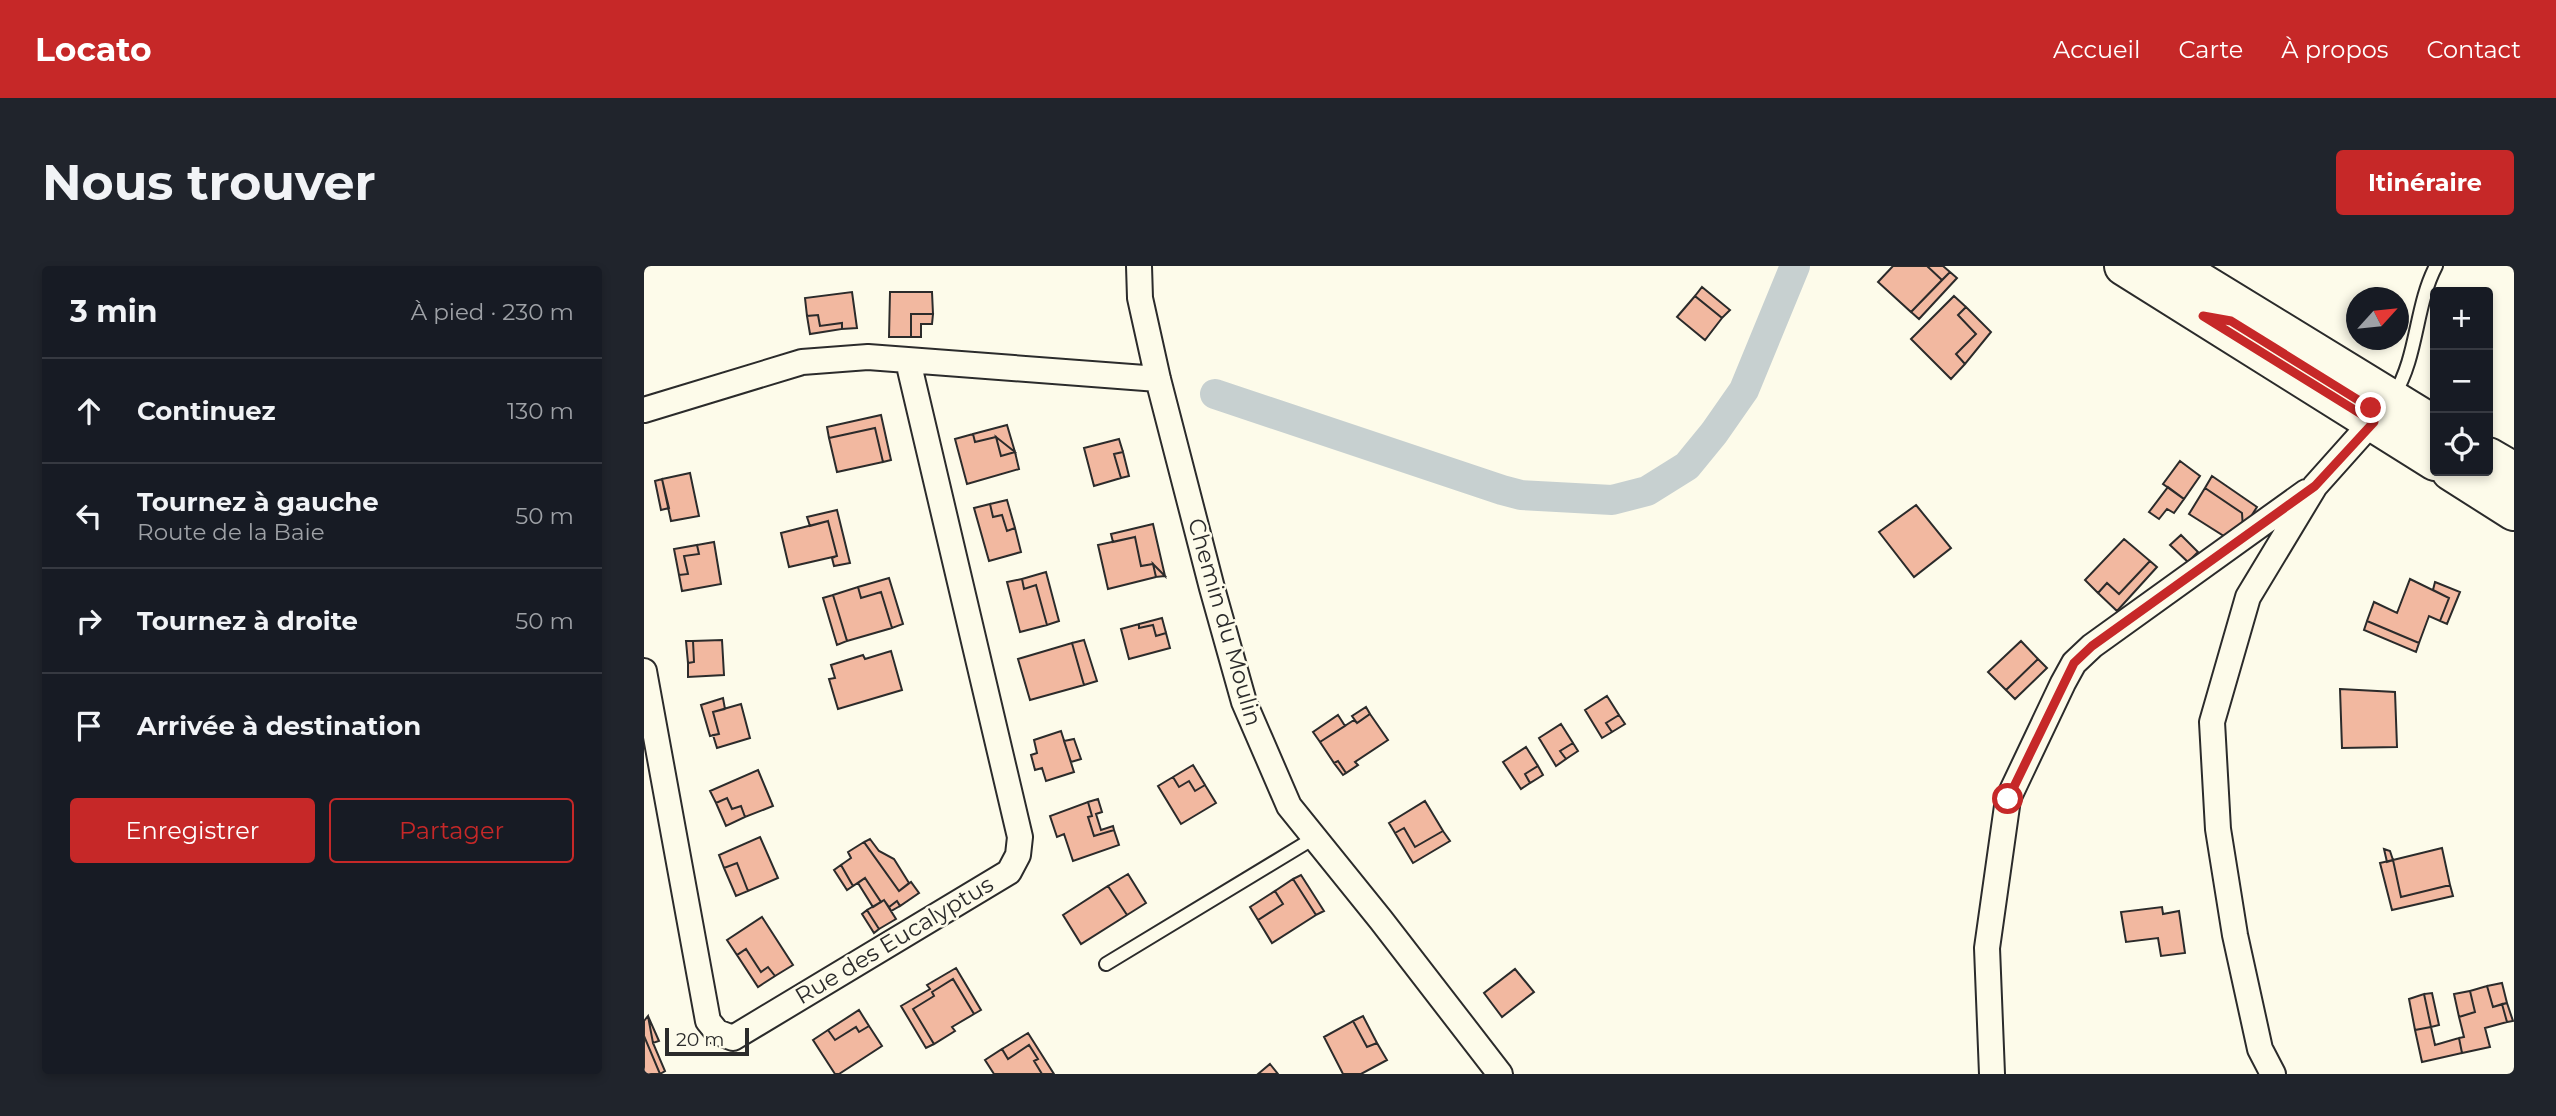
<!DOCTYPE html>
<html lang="fr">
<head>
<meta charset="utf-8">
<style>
	:root { --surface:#171b24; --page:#20242c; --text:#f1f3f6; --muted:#9ea1a6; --line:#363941; --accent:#c62828 }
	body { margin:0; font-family:Montserrat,sans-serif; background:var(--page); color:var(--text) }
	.controls { position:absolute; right:21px; top:21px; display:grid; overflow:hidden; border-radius:7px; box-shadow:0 4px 10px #0003 }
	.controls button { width:63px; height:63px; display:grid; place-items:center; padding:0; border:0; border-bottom:2px solid var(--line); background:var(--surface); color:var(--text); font:35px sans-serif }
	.compass { position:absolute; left:1702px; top:21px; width:63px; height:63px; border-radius:50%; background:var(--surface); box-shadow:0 4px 10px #0003; rotate:63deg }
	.scale { position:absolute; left:21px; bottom:18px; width:84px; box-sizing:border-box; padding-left:7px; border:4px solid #2b2b2b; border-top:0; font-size:19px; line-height:24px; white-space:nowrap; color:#2b2b2b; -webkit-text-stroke:5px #fdfbea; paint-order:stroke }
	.stop { position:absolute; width:21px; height:21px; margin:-16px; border:5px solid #c62828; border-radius:50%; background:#fff }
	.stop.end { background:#c62828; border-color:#fff; box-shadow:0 2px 7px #0008 }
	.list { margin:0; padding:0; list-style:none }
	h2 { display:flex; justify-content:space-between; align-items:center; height:91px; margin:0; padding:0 28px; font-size:30px }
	h2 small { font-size:23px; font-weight:400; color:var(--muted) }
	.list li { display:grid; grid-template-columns:46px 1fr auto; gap:21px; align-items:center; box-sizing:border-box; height:105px; padding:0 28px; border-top:2px solid var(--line) }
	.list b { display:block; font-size:26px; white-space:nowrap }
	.list p { margin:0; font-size:23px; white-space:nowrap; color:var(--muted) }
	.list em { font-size:23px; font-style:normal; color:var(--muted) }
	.actions { display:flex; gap:14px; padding:21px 28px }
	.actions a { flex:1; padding:16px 0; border:2px solid var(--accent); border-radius:7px; text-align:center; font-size:24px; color:var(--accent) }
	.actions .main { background:var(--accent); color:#fff }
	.icon { flex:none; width:38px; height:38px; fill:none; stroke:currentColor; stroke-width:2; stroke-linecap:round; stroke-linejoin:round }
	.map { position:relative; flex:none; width:1870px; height:808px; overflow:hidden; border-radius:7px }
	header { display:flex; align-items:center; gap:42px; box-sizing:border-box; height:98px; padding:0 35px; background:var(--accent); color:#fff }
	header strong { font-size:33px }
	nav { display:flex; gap:38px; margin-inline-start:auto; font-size:24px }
	.intro { display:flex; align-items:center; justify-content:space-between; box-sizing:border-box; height:168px; padding:0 42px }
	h1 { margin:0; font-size:49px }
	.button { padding:18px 32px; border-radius:7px; background:var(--accent); color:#fff; font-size:24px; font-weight:700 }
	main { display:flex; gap:42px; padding:0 42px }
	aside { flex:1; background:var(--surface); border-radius:7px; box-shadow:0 4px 10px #0003 }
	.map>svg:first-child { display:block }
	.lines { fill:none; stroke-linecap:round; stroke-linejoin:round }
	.canal { stroke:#c7d0d0; stroke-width:30 }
	.building { fill:#f2b8a0; stroke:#2b2b2b; stroke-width:2 }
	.lane-casing { stroke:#2b2b2b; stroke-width:16 }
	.street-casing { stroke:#2b2b2b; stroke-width:28 }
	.primary-casing { stroke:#2b2b2b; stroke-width:42 }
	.lane { stroke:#fdfbea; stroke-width:12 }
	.street { stroke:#fdfbea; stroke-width:24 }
	.primary { stroke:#fdfbea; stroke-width:38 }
	.route { stroke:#c62828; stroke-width:9 }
	.labels { text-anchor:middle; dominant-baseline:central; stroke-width:5; stroke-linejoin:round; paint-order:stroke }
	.street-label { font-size:23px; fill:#2b2b2b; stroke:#fdfbea }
</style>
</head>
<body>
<header>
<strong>Locato</strong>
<nav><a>Accueil</a><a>Carte</a><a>À propos</a><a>Contact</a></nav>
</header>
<div class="intro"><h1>Nous trouver</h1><a class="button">Itinéraire</a></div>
<main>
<aside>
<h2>3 min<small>À pied · 230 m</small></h2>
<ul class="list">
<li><svg class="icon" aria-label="ahead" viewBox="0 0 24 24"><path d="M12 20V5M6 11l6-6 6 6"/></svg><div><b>Continuez</b></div><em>130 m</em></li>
<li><svg class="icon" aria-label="left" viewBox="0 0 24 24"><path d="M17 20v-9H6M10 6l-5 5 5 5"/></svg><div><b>Tournez à gauche</b><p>Route de la Baie</p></div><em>50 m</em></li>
<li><svg class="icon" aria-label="right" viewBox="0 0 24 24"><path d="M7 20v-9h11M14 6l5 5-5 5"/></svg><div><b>Tournez à droite</b></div><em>50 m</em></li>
<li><svg class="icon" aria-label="arrive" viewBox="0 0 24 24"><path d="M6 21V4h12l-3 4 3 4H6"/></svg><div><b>Arrivée à destination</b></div></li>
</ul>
<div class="actions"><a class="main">Enregistrer</a><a>Partager</a></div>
</aside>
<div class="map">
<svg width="1870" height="808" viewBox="0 0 1870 808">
	<rect width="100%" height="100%" fill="#fdfbea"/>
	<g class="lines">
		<path class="canal" d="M571,128L858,224L877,229L968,234L1003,225L1043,200L1070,167L1100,124L1151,0"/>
	</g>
	<path class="building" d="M1249,0H1283L1298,14L1267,46L1234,16Z
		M1283,0H1299L1306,6L1298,14Z
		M1306,6L1313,12L1275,53L1267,46Z
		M1058,21L1086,44L1078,52L1051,30Z
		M208,26L213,62L198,63V57L176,60L174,49L163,50L161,32Z
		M246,26H288L289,48H267V71H245Z
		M1051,30L1078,52L1061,74L1033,51Z
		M1310,30L1322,41L1314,49L1332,68L1312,88L1321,98L1307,113L1267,73Z
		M1322,41L1347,66L1321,98L1312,88L1332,68L1314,49Z
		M267,48H289L288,58H277V71H267Z
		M174,49L176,60L198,57V63L166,68L163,50Z
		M237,149L247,194L239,196L231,162L185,172L183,161Z
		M363,159L371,186L352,171L331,176L329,168Z
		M231,162L239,196L193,206L185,172Z
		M329,168L331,176L352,171L357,190L371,186L375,203L323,218L311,173Z
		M352,171L371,186L357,190Z
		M475,173L479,186L470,188L477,212L450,220L440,182Z
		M479,186L485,210L477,212L470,188Z
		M1536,195L1556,210L1540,233L1519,218Z
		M46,207L55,250L27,255L18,213Z
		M1568,210L1613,241L1599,263L1598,247L1561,222Z
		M18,213L25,242L17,244L11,215Z
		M1524,221L1540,233L1530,247L1523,243L1515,253L1505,246Z
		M1561,222L1598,247L1599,263L1591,277L1545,248Z
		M363,234L371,262L363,265L358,249L349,251L346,238Z
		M346,238L349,251L358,249L363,265L371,262L377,286L345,295L330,242Z
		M1272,239L1307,282L1270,311L1235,266Z
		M193,244L206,297L190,300L188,292L193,290L184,255L166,260L163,251Z
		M184,255L193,290L145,301L137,267Z
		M509,258L521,310L509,298L497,300L491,271L469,276L467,268Z
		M1537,269L1554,286L1544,296L1526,279Z
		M491,271L497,300L509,298L512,311L464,323L454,279Z
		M1480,273L1506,295L1475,328L1463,317L1454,327L1441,314Z
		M70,276L77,318L38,325L35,309L44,308L40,290L55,288L53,279Z
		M53,279L55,288L40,290L44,308L35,309L30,283Z
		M1506,295L1513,301L1473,345L1454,327L1463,317L1475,328Z
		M509,298L521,310L512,311Z
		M402,306L415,355L403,359L392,319L380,323L378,313Z
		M245,312L259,358L248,362L237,326L217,332L214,321Z
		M378,313L380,323L392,319L403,359L376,366L363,316Z
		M1766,313L1805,332L1796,355L1785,350L1775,377L1723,355L1730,336L1753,347Z
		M1791,316L1816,326L1803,358L1796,355L1805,332L1789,324Z
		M214,321L217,332L237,326L248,362L203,375L189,329Z
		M189,329L203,375L193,379L179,332Z
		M518,352L522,367L512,370L509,359L495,362V358Z
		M1723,355L1775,377L1772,386L1720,364Z
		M495,358V362L509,359L512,370L522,367L526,382L485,393L477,363Z
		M78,374L80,409L44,411V397L50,396L49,375Z
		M440,374L453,415L440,419L428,377Z
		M42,375H49L50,396L44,397Z
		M1377,375L1394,393L1362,424L1344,406Z
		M428,377L440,419L386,434L374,393Z
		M247,385L258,424L194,443L185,413L191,412L187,399L219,389L221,393Z
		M1394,393L1403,402L1371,433L1362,424Z
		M1696,423L1751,426L1753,481L1698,482Z
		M963,430L975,449L962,457L968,466L958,472L941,444Z
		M79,432L81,443L69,446L75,468L66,470L57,439Z
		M97,438L106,472L73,482L69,469L75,468L69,446Z
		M722,441L726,448L713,457L708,450Z
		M726,448L744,474L711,496L714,499L702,507L694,495L690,497L676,476L710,454L713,457Z
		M694,449L701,460L676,476L669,466Z
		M975,449L981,458L968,466L962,457Z
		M917,458L929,477L916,485L922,493L912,500L895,472Z
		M417,465L430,506L402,515L398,502L391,504L387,489L393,487L390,474Z
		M430,473L437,493L427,496L420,475Z
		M929,477L934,485L922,493L916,485Z
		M882,481L894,500L881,508L886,517L877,523L859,496Z
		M694,495L702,507L699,509L690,497Z
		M549,499L561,519L551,525L545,515L535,521L529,511Z
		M894,500L899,509L886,517L881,508Z
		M114,504L129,540L101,551L97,540L88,543L83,532L72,537L66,525Z
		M529,511L535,521L545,515L551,525L561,519L572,537L537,558L514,520Z
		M83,532L88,543L97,540L101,551L82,560L72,537Z
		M454,533L458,546L452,548L457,564L469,560L470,564L450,570L444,551L448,550L444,536Z
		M781,535L799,565L771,581L760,562L751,567L745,557Z
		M444,536L448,550L444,551L450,570L470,564L475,579L429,595L420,568L413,571L406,550Z
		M760,562L771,581L799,565L806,575L769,597L751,567Z
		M116,571L134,612L104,625L93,597L80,602L75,589Z
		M226,573L235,585L250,593L265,617L255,625L220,576Z
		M220,576L255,625L267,616L275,627L256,640L253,635L245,641L240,634L237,636L221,612L209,620L197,599L207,592L204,586Z
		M1798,582L1806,619L1757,631L1749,594Z
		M1740,583L1746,585L1749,594L1743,596Z
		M1749,594L1757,631L1806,619L1809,630L1748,644L1736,597Z
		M93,597L104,625L92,630L80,602Z
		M197,599L209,620L203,624L190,604Z
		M484,608L502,637L483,649L464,620Z
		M657,609L680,645L672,649L649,613Z
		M221,612L237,636L229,641L214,617Z
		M649,613L672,649L628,677L614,654L639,638L631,625Z
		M464,620L483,649L437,678L419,649Z
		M631,625L639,638L614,654L606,641Z
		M240,634L252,653L235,663L223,644Z
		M253,635L256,640L247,645L245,641Z
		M1518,641L1519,648L1535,645L1541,687L1517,690L1514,672L1482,676L1477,646Z
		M223,644L235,663L230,667L218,648Z
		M118,651L149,699L131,710L124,701L117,706L102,683L93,689L83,674Z
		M102,683L117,706L124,701L131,710L114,721L93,689Z
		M312,702L337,744L330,748L309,713L288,726L290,730L269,743L290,778L282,782L257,740L286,723L283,719Z
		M871,703L890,726L858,751L840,727Z
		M309,713L330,748L308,761L311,765L290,778L269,743L290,730L288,726Z
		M1858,717L1863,737L1849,741L1843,720Z
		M1843,720L1849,741L1858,738L1863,756L1841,762L1846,781L1818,787L1815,772L1820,771L1815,751L1831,746L1826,725Z
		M1826,725L1831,746L1815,751L1810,728Z
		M1788,727L1795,759L1787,761L1780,728Z
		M1780,728L1787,761L1771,764L1765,733Z
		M1863,737L1869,755L1863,756L1858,738Z
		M215,744L225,760L215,766L212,761L191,774L184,764Z
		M4,750L15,775L9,777Z
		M4,750L9,777L21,805L16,808L0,770V755Z
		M719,750L733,777L723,781L709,755Z
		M709,755L723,781L733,777L743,794L717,808H699L680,771Z
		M225,760L238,780L195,808H191L169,774L184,764L191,774L212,761L215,766Z
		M1787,761L1791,779L1815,772L1818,787L1778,796L1771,764Z
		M384,767L410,808H398L390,795L394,793L385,779L364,793L358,783Z
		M0,770L16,808H0Z
		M385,779L394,793L390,795L398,808H350L341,794L358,783L364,793Z
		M626,798L634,808H614Z"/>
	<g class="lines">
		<g class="lane-casing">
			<path id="lane" d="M1750,129C1774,90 1771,40 1792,0
				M462,698L670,572"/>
		</g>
		<g class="street-casing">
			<path id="street" d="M495,0L496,32L514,113L568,322L600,436L645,540L737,654L856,808
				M0,144L158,96L224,91L514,113
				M0,405L64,755L73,766L89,772L365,606L374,589L376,571L264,95
				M1348,808L1343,682L1364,533L1419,417L1430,397L1448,380L1662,226
				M1629,808L1616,783L1591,669L1574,563L1568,456L1604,331L1671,220L1738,145"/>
		</g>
		<g class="primary-casing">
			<path id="primary" d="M1480,0L1791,195
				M1530,0L1791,160
				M1844,191L1870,206
				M1807,205L1870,245"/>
		</g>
		<use href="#lane" class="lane"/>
		<use href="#street" class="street"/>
		<use href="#primary" class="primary"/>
	</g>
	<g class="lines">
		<path class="route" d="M1364,533L1430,397L1448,380L1671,220L1730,156L1559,50L1587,55L1727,142"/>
	</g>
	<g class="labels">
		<g class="street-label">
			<text transform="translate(581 356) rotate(74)">Chemin du Moulin</text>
			<text transform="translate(250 674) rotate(-31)">Rue des Eucalyptus</text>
		</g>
	</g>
</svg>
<div class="controls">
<button>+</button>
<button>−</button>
<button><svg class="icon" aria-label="locate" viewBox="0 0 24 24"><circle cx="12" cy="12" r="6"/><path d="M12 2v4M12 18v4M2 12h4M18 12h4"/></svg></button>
</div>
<svg class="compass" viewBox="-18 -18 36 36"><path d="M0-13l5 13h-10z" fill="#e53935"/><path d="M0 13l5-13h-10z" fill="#9ea1a6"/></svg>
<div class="scale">20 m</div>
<div class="stop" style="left:1364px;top:533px"></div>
<div class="stop end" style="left:1727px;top:142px"></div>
</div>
</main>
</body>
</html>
